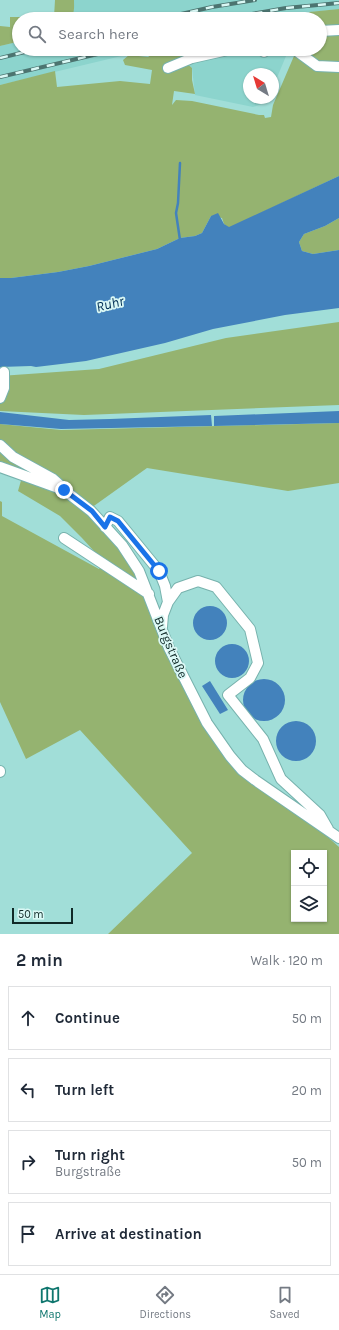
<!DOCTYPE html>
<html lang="en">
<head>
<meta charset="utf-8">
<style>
	:root { --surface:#fff; --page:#f2f2f3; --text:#1f2937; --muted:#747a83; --line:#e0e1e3; --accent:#0f766e }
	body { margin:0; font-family:Karla,sans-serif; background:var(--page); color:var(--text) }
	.controls { position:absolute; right:12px; bottom:12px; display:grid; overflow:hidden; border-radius:0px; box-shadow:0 1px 3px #0004 }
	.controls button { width:36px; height:36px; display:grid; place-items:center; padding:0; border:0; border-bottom:1px solid var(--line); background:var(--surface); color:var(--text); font:20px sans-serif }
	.compass { position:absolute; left:243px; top:68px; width:36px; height:36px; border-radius:50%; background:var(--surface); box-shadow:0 1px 3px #0004; rotate:322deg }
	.scale { position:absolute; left:12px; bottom:10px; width:61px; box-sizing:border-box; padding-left:4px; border:2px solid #102927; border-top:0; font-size:11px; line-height:14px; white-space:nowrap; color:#102927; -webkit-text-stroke:3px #daf8f5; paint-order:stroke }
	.stop { position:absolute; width:12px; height:12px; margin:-9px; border:3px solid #1a73e8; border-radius:50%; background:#fff }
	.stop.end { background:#1a73e8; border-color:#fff; box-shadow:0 1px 4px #0008 }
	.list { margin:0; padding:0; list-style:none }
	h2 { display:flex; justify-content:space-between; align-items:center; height:52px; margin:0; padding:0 16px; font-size:17px }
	h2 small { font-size:13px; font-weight:400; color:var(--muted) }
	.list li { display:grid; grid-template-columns:26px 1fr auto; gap:12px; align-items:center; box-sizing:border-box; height:64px; margin:0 8px 8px; padding:0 8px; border:1px solid var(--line); border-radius:0px }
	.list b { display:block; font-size:15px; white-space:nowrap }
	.list p { margin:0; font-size:13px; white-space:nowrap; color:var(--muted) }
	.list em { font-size:13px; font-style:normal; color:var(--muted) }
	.icon { flex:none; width:22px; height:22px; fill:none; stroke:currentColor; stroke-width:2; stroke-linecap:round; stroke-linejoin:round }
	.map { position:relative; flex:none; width:339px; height:934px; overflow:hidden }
	.search { position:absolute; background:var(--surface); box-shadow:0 1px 3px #0004; left:12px; right:12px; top:12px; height:44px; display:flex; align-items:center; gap:10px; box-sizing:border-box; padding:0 14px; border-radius:22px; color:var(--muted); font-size:15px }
	.sheet { height:340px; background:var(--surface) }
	nav { display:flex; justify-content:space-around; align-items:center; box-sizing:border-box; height:56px; border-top:1px solid var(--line); background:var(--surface); font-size:11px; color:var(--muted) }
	nav a { display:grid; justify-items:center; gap:2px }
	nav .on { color:var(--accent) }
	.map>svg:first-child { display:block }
	.built { fill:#8cd4cd }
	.green { fill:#95b370; fill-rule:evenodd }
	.water { fill:#4382bc }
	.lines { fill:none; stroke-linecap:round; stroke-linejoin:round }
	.stream { stroke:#4382bc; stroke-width:2.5 }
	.minor-casing { stroke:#77b2ad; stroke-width:12 }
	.minor { stroke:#fff; stroke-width:10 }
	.rail-casing { stroke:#4c7470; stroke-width:4 }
	.rail { stroke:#daf8f5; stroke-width:2.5; stroke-dasharray:8; stroke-linecap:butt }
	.route { stroke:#1a73e8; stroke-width:5 }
	.labels { text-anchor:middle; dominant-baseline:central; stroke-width:3.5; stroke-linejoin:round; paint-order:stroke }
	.street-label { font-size:13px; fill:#102927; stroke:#daf8f5 }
	.water-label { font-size:14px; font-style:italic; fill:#002e54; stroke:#daf8f5 }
</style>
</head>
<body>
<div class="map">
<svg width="339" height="934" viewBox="0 0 339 934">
	<rect width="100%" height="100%" fill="#a1ded8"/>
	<path class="built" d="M63,0H339V9L310,12L309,16L291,19H87L85,15L69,19H63Z
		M16,38H19V49H157L134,53L0,85V46L17,42Z
		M194,49H289L273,87V74H249V98H268L264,103L253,107L195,95L192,68L183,60L187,53L194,51Z"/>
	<path class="green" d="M55,0H74C74,7 75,13 70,19L85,15L86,19H19V38H16L17,42L0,46V26L10,27V17H54Z
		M339,9V26L320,27V19H308L309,12Z
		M339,33V176L229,228L224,224L222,218L211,216L202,233L195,236L180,238L157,249L89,266L58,272L11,278H0V85L55,71L57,87L120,81L150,84L152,70L125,65L123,60L129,55L148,57L155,52H177L186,50L187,53L183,60L192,68V80L195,94L174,91L172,105L176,100L192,101L259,115H264L265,118L271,117L273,105L297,49H320V34Z
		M339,218V250L313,254L302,251L299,242L304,234L325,226Z
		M339,322V405L84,415L0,411V376L99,369L226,338Z
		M339,423V483L288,491L147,468L91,508L126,553L217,745L304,816L339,847V934H108L192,853L80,730L26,759L0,702V501L2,502V516L99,569L103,561L82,538L60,516L18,491L22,477L0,469V424L61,430ZM294,853H324V919H294Z"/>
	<path class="water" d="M339,176V218L325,226L304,234L299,242L302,251L313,254L339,250V308L285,315L213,329L165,343L86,361L36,367L31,366L0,367V278H11L58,272L89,266L157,249L180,238L195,236L202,233L211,216L218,213L224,224L229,227Z
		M339,411V423L214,426V416Z
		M0,412L69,420L110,419L211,415L212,426L61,429L0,424Z
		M193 623a17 17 0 1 1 34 0a17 17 0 1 1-34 0Z
		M215 661a17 17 0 1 1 34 0a17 17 0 1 1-34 0Z
		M243 700a21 21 0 1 1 42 0a21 21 0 1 1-42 0Z
		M210,681L228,710L220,714L202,686Z
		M276 741a20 20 0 1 1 40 0a20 20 0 1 1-40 0Z"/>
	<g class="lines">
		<path class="stream" d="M180,163L178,203L176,213L180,240"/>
		<g class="minor-casing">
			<path id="minor" d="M320,31L339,30
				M264,49V52
				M298,52L317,66L339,67
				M168,68L192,58L232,49
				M0,398L4,388V372
				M0,445L13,457L53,479L62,487
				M0,467L64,490L91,511L122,545L139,571L169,648L207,723L230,756L242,770L255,780L339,838
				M105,527L110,517L118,521L159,571L165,586L168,602
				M64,538L149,594
				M162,627L163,615L168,602L178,588L198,581L216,587L250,629L258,663L250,678L228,695L263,739L281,779L320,815L328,829
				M0,772V771"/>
		</g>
		<use href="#minor" class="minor"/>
		<g class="rail-casing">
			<path id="rail" d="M159,19L212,7L255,0
				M223,19L286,8L339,3
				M0,58L37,49
				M0,77L119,49"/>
		</g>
		<use href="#rail" class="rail"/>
	</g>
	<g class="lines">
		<path class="route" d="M64,490L92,511L105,527L110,517L118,521L159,571"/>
	</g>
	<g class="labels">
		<g class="street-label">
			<text transform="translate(171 647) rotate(67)">Burgstraße</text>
		</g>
		<g class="water-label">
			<text transform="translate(110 304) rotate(-14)">Ruhr</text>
		</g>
	</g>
</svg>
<div class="controls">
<button><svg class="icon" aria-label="locate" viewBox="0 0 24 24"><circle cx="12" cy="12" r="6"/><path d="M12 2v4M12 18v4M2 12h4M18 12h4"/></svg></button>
<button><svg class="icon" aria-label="layers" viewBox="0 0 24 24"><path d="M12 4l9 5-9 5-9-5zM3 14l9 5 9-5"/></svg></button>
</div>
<svg class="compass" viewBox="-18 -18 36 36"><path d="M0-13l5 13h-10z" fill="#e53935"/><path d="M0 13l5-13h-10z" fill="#747a83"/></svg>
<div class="scale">50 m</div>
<div class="stop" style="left:159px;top:571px"></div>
<div class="stop end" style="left:64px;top:490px"></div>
<div class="search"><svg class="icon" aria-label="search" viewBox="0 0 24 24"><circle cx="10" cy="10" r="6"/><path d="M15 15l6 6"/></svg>Search here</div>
</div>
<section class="sheet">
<h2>2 min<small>Walk · 120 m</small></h2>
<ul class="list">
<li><svg class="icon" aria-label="ahead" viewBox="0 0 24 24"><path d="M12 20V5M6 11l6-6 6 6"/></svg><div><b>Continue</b></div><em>50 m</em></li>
<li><svg class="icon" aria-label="left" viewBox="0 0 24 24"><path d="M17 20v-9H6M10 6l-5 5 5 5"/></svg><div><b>Turn left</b></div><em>20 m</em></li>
<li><svg class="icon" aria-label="right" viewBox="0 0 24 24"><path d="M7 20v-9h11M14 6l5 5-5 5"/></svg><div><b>Turn right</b><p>Burgstraße</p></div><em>50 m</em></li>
<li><svg class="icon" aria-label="arrive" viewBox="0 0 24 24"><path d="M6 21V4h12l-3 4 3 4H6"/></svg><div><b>Arrive at destination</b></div></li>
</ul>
</section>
<nav>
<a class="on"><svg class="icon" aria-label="map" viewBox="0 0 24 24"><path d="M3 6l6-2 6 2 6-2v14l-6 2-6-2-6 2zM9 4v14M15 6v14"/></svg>Map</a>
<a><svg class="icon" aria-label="directions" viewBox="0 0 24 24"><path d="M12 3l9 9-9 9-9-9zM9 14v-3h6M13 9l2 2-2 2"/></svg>Directions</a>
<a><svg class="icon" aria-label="saved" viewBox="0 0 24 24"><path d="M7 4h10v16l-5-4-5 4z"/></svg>Saved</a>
</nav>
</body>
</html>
